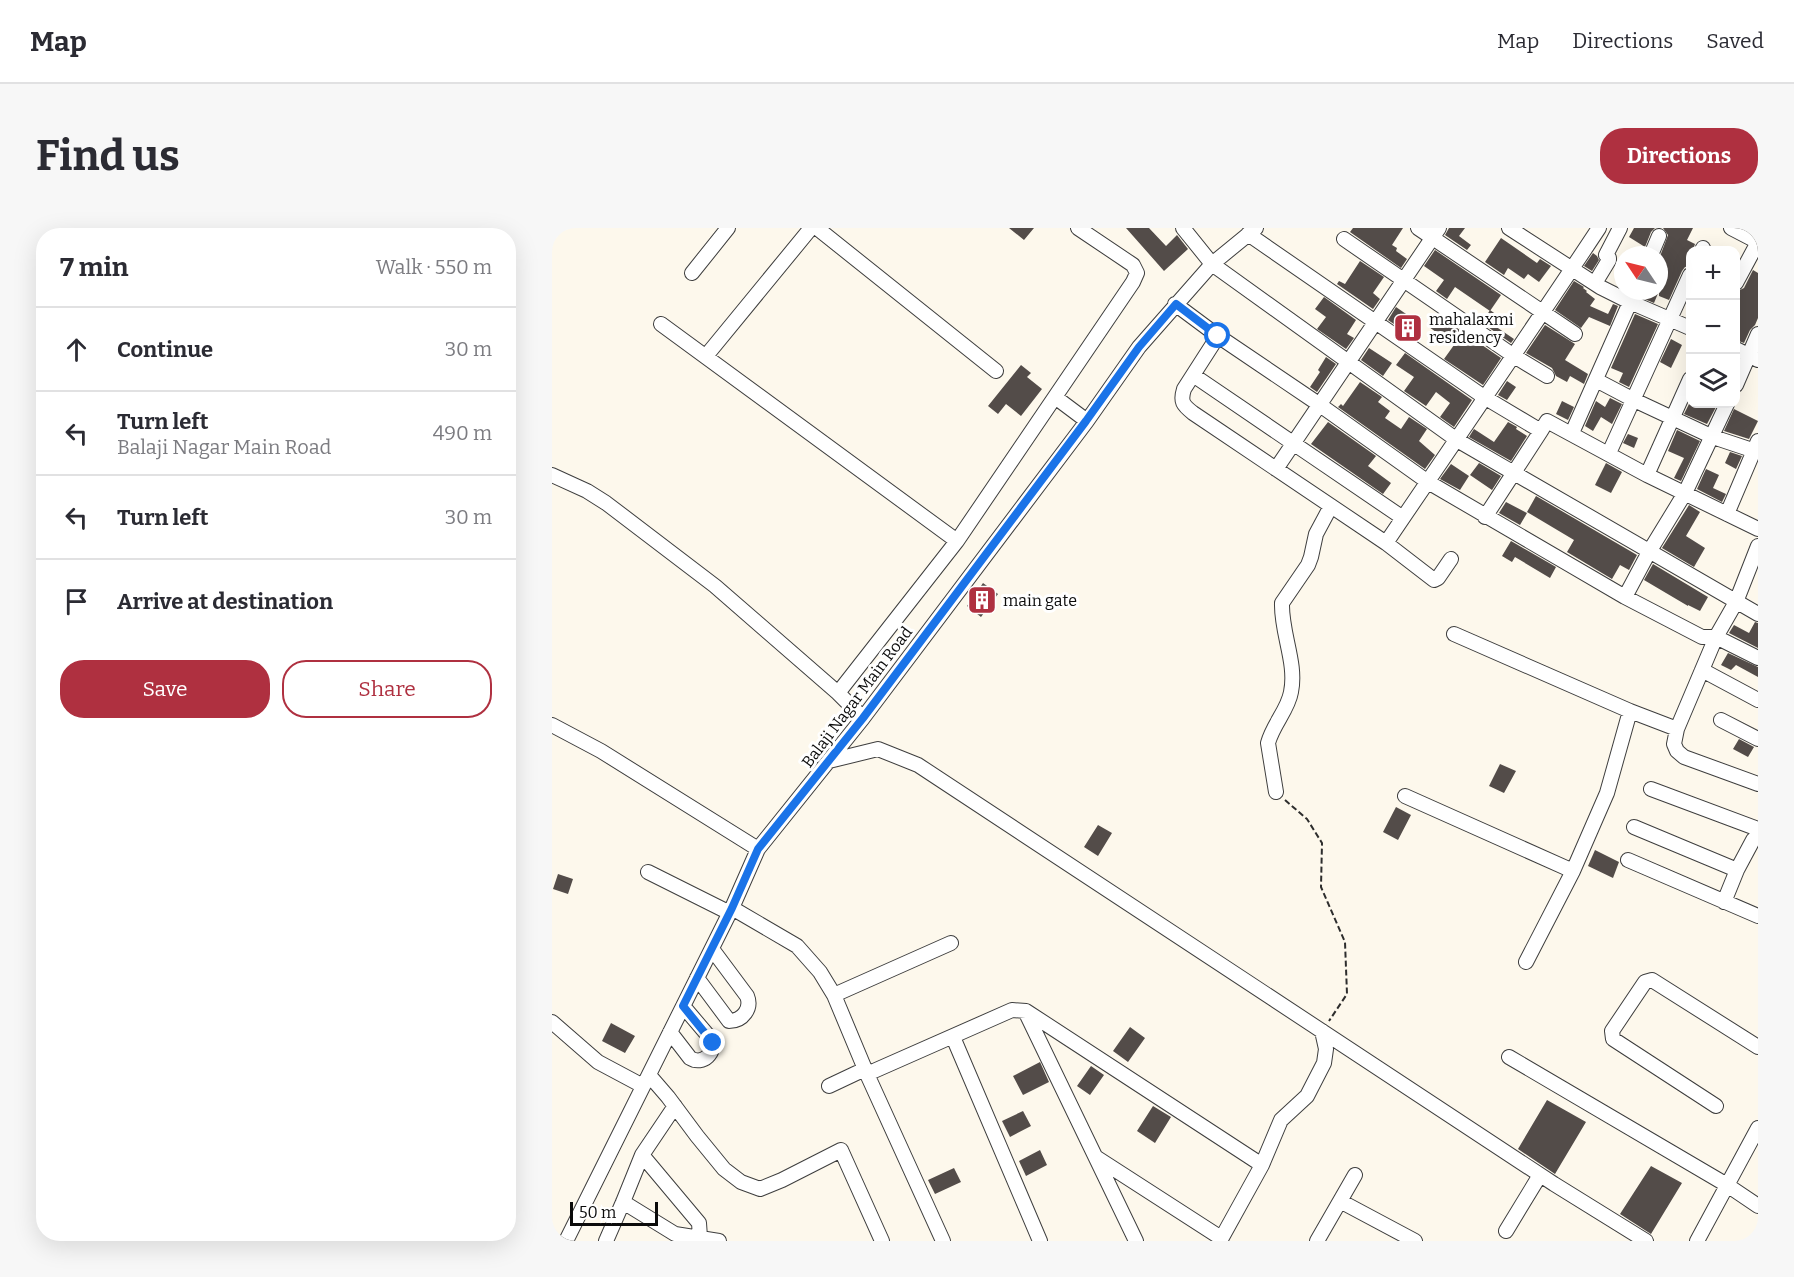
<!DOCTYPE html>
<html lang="en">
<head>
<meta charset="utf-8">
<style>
	:root { --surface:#fff; --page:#f7f7f7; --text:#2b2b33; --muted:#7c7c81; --line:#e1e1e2; --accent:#af3040 }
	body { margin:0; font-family:Bitter,serif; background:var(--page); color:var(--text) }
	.controls { position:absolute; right:18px; top:18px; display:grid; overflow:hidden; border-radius:12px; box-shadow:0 6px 24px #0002 }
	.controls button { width:54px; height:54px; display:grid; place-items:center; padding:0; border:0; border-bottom:2px solid var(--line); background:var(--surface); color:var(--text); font:30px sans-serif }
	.compass { position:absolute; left:1062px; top:18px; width:54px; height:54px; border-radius:50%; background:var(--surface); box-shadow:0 6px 24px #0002; rotate:305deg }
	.scale { position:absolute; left:18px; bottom:15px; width:88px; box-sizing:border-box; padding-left:6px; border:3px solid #0b0b0b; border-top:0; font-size:16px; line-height:21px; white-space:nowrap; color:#0b0b0b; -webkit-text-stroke:4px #fff; paint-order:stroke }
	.stop { position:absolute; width:18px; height:18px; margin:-14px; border:4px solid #1a73e8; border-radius:50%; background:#fff }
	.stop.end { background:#1a73e8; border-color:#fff; box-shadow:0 2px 6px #0008 }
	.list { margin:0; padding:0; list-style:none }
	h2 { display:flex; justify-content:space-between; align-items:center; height:78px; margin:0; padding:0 24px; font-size:26px }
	h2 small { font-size:20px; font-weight:400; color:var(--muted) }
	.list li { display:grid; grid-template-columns:39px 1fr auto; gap:18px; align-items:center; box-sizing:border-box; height:84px; padding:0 24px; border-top:2px solid var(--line) }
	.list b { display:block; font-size:22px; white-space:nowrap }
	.list p { margin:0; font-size:20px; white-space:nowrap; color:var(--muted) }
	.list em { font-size:20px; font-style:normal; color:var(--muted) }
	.actions { display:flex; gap:12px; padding:18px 24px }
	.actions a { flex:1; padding:14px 0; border:2px solid var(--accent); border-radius:24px; text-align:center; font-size:21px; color:var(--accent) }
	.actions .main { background:var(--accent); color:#fff }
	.icon { flex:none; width:33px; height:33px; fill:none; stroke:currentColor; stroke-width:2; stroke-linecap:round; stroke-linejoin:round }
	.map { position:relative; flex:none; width:1206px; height:1013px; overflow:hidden; border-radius:24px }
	header { display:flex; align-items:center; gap:36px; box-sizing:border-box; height:84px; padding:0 30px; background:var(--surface); border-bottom:2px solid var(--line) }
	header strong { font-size:28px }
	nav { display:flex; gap:33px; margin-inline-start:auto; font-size:21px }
	.intro { display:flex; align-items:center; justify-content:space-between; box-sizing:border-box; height:144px; padding:0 36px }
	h1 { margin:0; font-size:42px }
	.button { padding:15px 27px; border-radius:24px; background:var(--accent); color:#fff; font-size:21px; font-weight:700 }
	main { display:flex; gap:36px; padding:0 36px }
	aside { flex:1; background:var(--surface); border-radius:24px; box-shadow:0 6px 24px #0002 }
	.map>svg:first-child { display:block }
	.building { fill:#534c49 }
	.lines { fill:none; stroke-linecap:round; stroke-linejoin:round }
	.minor-casing { stroke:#3e3e3e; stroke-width:16 }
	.path { stroke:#2d2d2d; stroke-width:2; stroke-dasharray:6 3; stroke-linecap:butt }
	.minor { stroke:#fff; stroke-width:14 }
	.route { stroke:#1a73e8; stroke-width:8 }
	.labels { text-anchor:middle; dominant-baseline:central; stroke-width:6; stroke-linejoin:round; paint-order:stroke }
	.poi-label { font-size:16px; fill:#0b0b0b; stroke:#fff; text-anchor:start }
	.street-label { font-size:16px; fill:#0b0b0b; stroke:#fff }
</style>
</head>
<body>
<header>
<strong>Map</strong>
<nav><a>Map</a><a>Directions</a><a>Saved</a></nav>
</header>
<div class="intro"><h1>Find us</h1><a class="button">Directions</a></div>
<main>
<aside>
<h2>7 min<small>Walk · 550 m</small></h2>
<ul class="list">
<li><svg class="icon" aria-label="ahead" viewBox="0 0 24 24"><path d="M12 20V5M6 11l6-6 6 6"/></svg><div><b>Continue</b></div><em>30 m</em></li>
<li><svg class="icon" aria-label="left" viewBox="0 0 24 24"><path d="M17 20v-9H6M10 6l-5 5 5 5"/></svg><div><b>Turn left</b><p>Balaji Nagar Main Road</p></div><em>490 m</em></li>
<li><svg class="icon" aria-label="left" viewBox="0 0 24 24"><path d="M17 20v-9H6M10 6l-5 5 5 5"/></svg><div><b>Turn left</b></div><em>30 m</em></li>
<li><svg class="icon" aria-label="arrive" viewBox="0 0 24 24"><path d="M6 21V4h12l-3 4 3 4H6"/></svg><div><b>Arrive at destination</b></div></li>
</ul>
<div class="actions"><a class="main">Save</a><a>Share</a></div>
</aside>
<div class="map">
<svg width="1206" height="1013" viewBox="0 0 1206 1013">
	<rect width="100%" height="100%" fill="#fdf8ec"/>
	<path class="building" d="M457,0H482L472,12Z
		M574,0H597L614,18L625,7L636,21L612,43Z
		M801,0H851L840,17L845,20L844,23L855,31L849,40L798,4Z
		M897,0H913L907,8L919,17L915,22L893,7Z
		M1082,0H1103L1099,4L1093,19L1077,9Z
		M1111,0H1141L1135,12L1143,16L1141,22H1138V38L1133,39L1130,43L1117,72L1107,68V63L1102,75L1090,70L1093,63H1107V31L1116,7Z
		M949,10L985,35L988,31L999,38L987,54L976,46L972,51L956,40L952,47L933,34Z
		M883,22L949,67L938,83L903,59L895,71L884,63L892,52L872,38Z
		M1041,25L1045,28L1047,32L1040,43L1032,38Z
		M808,33L832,49L821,65L828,71L821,81L785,56L787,53L793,56Z
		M1201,42L1206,45V90L1203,97L1198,102L1192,115L1184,112V64L1192,60Z
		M1022,53L1032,59L1031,60L1035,63L1034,64L1043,71L1038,78L1056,86L1061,76L1066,78L1058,98L1037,89L1029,100L1003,82Z
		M772,69L804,92L795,106L802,110L794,121L765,101L774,89L763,81Z
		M844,79L867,95L858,107L836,92Z
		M938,82L949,90L943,98L962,111L959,115L930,95Z
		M1083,86L1106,96L1077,159L1067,154L1071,145L1059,140Z
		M886,87L949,130L931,157L892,131L902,117L877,99Z
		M993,97L1023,116L1013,132L1036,146L1032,156L1018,148L1015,154L1004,148L1000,140L974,125Z
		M1119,111L1130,117L1119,140L1108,134Z
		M817,120L840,135L831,148L809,132Z
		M853,125L920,172L902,199L888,189L898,175L884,164L874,178L852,163L862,149L844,137Z
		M774,129L784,136L765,164L758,159L768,144L766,142Z
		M469,137L479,145L475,149L490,161L469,188L454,176L446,186L436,178Z
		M955,153L964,159L955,172L946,167Z
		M808,154L830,169L826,174L838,183L833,190L849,201L857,189L875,201L867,213L883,227L873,241L786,179L789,176L791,178Z
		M1058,170L1070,176L1060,196L1049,189L1041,203L1033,198L1044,173L1053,179Z
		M1010,173L1022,179L1016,192L1004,186Z
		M1137,176H1156L1164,179L1155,196L1132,186Z
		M1182,181L1206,193L1197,211L1172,203Z
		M776,194L824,228L816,238L839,255L831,266L759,216Z
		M956,194L965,199L964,201L975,208L959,233L917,209L922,201L942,214Z
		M1125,202L1148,213L1129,253L1122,250L1132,230L1116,223Z
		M1076,206L1086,210L1082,220L1071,215Z
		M1178,224L1190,228L1184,241L1173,235Z
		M927,235L949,248L940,262L918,247Z
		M1054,235L1070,244L1059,265L1043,257Z
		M899,236L917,248L908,262L888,251Z
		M1154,241L1167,247L1161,260L1174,266L1170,274L1145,261Z
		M984,268L1085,327L1077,342L1068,337L1060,351L1015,324L1022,312L975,284Z
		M954,274L975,285L968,297L947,285Z
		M1137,277L1148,284L1134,308L1153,320L1142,339L1110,320Z
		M959,313L1004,339L998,350L963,329L960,334L950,328Z
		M1101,336L1156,369L1148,383L1136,377V378L1092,352Z
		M431,355L446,366L429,389L415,378Z
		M1203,394L1206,395V420L1177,405L1182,397L1197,405Z
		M1176,425L1206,439V449L1184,437L1179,442L1169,437Z
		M1187,511L1202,519L1196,529L1181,521Z
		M948,536L964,543L952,565L937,558Z
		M844,579L859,587L846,612L831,604Z
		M546,597L560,605L546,628L532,619Z
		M1043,622L1067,634L1061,650L1036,638Z
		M6,646L21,651L16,666L1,661Z
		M59,795L83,808L73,825L50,813Z
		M578,799L593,810L576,834L561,823Z
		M488,834L497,854L471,867L461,848Z
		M539,838L552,847L538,867L525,858Z
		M995,872L1034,894L1003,946L966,921Z
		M601,878L619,889L603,915L585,903Z
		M471,883L479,898L458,909L450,893Z
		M488,922L495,937L474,948L467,933Z
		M1099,938L1130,955L1099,1006L1068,986Z
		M402,940L409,954L383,966L376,952Z"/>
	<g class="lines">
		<g class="minor-casing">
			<path id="minor" d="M265,0L444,143
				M631,0L660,36L905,212L1206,386
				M866,0L1023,106
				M957,0L1048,59L1078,74L1138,100
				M1179,0L1206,14
				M696,6L932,169L989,203L995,193L1095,247L1206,301
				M792,11L962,128L995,148
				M1150,22L1151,20
				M1099,27L1107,8
				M140,45L176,0
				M1043,55L1057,32V30L1054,27L1068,0
				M1184,55L1206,14
				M623,76L666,108L768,177L876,254L1073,369L1150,409H1164L1206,430
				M109,96L405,313
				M666,108L632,161C628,174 631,177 641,185L834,315L882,352L886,350L899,331
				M1184,121L1206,132
				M154,128L259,0
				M641,147L851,290
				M1044,152L1082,172L1161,209L1206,224
				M1184,157L1206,106
				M503,169L535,193
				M1020,205L1083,63
				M1057,225L1138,47
				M724,241L887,0
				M0,247L35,263L54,275L163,358L286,465
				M1095,247L1138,151
				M1175,286L1206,213
				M933,289L989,203
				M834,315C905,210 977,106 1047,0
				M1206,318L1184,374L1164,409L1125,501L1122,516L1125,523L1132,529L1206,556
				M1073,369L1097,324L1133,265L1175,176
				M902,406L1078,483L1125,501
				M1150,442L1206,472
				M311,490L286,465L405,313L581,54L585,45L581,37L526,0
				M1169,492L1206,511
				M0,497L49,523L206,621
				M277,533L326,521L366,537L1002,956L1094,1013
				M1099,561L1206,601
				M724,564L716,515C721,496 736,482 739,464C745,435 729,405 730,375L756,337L759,329L764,306L779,278
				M853,568L1021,643
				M1082,599L1185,642L1172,674
				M1076,632L1206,688
				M1185,642L1201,612L1206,607
				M96,644L178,685
				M180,680L245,718L268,744L282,767L315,846L391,1013
				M974,734L1021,643L1055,565L1078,483
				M145,750L177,793C191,793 200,780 195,768L160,721
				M282,767L399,715
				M474,785L584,1013
				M0,794L46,834L91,858
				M118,804L138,830C151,838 165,824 159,811L131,778
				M401,809L488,1013
				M957,829L1175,957L1206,978
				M315,846L460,782L474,783L710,937
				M97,847L116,869L145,908L172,941L189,954L208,961L230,952L289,922L330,1013
				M277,858L313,841
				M1164,878L1061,811L1060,803L1093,754L1100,752L1206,819
				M90,927L147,995L148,1009
				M545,930L669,1010
				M788,973L863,1013
				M71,974L123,1006L167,1013
				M954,1003L988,947
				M14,1013L180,680L206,621L311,490L535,193L587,119L660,36L704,0
				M54,1013L71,974L90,927L123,878
				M668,1013L710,937L729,892L755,868L772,835L774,821L770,803
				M765,1013L803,947
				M1145,1013L1206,900"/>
		</g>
		<path class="path" d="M733,572L755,591L770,615L769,659L793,714L795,766L777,793"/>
		<use href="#minor" class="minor"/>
	</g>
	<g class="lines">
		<path class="route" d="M161,815L131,778L180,680L206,621L311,490L534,193L587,119L624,76L666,108"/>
	</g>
	<defs>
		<g id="building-square" transform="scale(1.5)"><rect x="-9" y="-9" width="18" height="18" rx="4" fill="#af3040" stroke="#fff"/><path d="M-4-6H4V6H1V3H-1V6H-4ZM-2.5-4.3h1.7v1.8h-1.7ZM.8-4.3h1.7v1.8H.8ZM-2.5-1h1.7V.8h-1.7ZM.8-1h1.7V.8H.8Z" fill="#fff"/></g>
	</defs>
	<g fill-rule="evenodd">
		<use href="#building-square" x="856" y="100"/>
		<use href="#building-square" x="430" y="372"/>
	</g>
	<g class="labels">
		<g class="poi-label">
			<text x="877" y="91">mahalaxmi<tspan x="877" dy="18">residency</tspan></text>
			<text x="451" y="372">main gate</text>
		</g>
		<g class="street-label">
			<text transform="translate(305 469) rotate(-53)">Balaji Nagar Main Road</text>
		</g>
	</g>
</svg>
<div class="controls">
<button>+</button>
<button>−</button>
<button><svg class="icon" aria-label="layers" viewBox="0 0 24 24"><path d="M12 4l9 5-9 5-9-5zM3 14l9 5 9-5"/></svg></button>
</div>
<svg class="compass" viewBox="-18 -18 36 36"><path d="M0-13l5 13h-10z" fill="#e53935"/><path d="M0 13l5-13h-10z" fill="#7c7c81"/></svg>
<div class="scale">50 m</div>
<div class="stop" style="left:666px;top:108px"></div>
<div class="stop end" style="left:161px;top:815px"></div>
</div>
</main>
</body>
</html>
